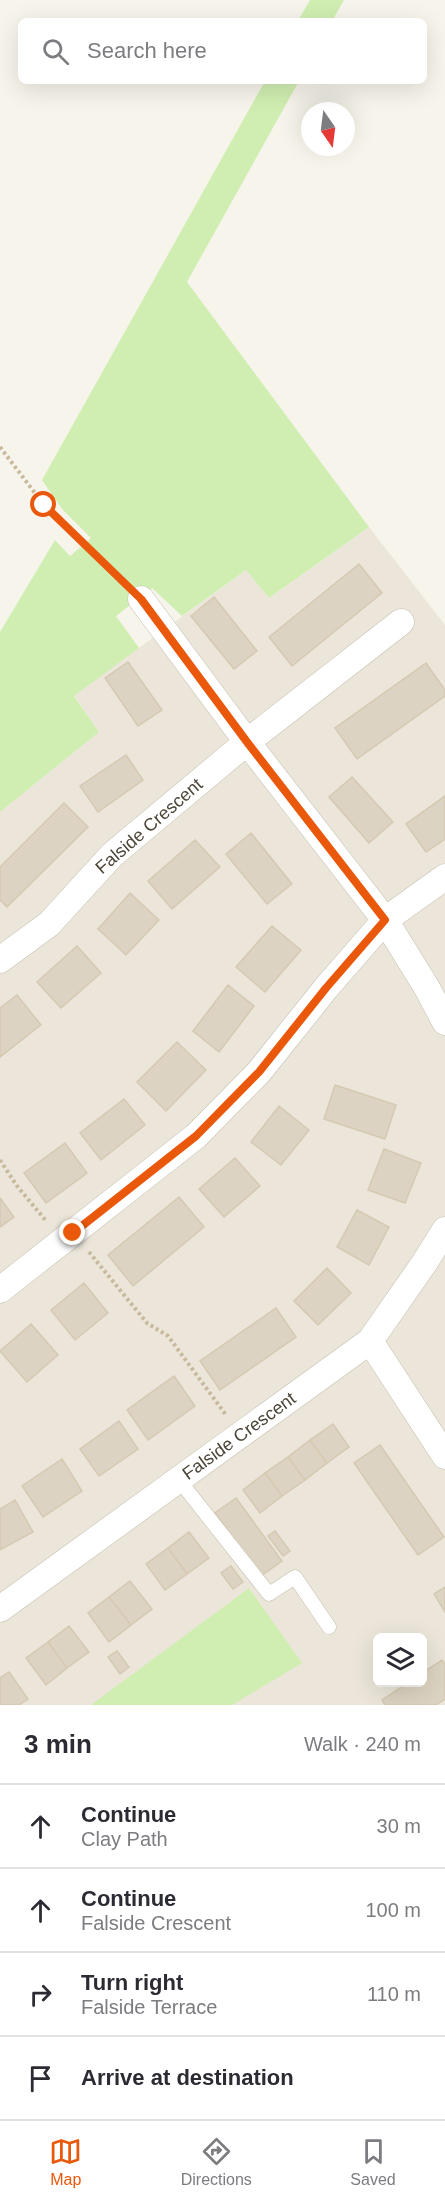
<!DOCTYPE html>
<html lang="en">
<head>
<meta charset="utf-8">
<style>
	:root { --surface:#fff; --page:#f7f7f7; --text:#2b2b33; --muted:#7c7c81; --line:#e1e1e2; --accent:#ea580c }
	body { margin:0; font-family:Helvetica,sans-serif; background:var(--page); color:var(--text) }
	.controls { position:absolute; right:18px; bottom:18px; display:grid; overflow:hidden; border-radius:9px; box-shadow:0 6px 24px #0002 }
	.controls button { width:54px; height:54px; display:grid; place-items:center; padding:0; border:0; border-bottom:2px solid var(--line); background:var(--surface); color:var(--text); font:30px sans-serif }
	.compass { position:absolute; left:301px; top:102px; width:54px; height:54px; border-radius:50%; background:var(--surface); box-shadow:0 6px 24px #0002; rotate:166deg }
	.stop { position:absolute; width:18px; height:18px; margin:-14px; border:4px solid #ea580c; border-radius:50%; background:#fff }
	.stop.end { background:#ea580c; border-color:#fff; box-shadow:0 2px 6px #0008 }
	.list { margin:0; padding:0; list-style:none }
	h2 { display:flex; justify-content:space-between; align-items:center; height:78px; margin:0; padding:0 24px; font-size:26px }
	h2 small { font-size:20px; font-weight:400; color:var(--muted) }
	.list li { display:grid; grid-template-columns:39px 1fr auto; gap:18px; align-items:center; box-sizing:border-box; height:84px; padding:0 24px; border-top:2px solid var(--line) }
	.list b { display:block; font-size:22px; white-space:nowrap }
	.list p { margin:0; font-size:20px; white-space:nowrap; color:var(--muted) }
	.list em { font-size:20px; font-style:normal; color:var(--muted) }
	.icon { flex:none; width:33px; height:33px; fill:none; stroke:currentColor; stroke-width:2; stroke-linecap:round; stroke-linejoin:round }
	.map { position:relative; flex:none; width:445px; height:1705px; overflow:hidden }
	.search { position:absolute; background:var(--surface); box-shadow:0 6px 24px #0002; left:18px; right:18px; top:18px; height:66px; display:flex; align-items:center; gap:15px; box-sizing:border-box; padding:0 21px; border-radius:9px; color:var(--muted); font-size:22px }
	.sheet { height:414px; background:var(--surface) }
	nav { display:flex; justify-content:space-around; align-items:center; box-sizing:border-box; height:84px; border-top:2px solid var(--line); background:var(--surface); font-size:16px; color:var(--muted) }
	nav a { display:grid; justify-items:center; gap:3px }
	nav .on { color:var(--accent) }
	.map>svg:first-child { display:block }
	.residential { fill:#ebe6d9; fill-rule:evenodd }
	.green { fill:#d0eeb1 }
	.building { fill:#ddd3c2; stroke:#d5c9b2; stroke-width:1.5 }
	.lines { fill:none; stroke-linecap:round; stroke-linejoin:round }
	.lane-casing { stroke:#c6bfaf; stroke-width:15 }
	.street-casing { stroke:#c6bfaf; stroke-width:27 }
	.path { stroke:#c7b99c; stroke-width:4; stroke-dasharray:3 3; stroke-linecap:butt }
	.lane { stroke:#fff; stroke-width:14 }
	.street { stroke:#fff; stroke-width:26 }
	.route { stroke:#ea580c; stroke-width:8 }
	.labels { text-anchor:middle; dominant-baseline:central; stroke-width:5; stroke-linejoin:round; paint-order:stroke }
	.street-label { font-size:18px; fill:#4c4538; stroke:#fff }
</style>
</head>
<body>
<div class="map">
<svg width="445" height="1705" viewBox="0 0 445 1705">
	<rect width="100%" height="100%" fill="#f7f4eb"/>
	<path class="residential" d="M369,527L445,625V1705H0V812L99,732L74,695L246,570L269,598ZM378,1638H422V1682H378Z"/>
	<path class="green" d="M310,0H344L332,21H298Z
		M265,81H299L187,282L369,527L269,598L246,570L182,616L152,588L116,616L139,648L74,696L99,732L0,812V632L55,540L70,556L91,538L62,509L42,480Z
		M249,1588L302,1663L232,1705H91Z"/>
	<path class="building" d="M359,564L382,593L292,666L269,637Z
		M214,597L257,651L234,669L191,616Z
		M128,662L162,710L138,726L105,678Z
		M426,663L445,690V696L357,759L335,728Z
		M126,755L143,780L98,812L80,786Z
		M352,777L393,822L369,843L329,797Z
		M445,796V839L426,852L406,824Z
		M64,803L88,827L7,907L0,900V867Z
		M251,833L292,884L267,904L226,854Z
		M195,840L220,867L172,909L148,881Z
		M130,893L159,920L126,955L98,929Z
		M272,926L301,950L265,992L236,967Z
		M77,946L101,973L61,1008L37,982Z
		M228,985L254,1006L219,1052L193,1031Z
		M17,995L41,1025L0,1057V1008Z
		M177,1042L206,1070L166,1111L137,1082Z
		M335,1085L396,1105L385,1139L324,1119Z
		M124,1099L145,1125L101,1160L80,1133Z
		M279,1106L309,1130L281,1165L251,1142Z
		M65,1143L87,1173L46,1203L24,1173Z
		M384,1149L421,1163L405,1203L368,1190Z
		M235,1158L260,1186L224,1217L199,1189Z
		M179,1197L204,1227L133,1286L108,1255Z
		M0,1198L14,1217L0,1227Z
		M357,1210L389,1227L369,1265L337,1247Z
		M327,1268L351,1293L318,1325L294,1301Z
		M84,1283L108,1313L75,1340L51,1310Z
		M276,1308L296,1337L220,1390L200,1361Z
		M31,1324L58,1355L27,1382L0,1351Z
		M174,1376L195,1406L148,1440L127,1410Z
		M119,1421L138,1449L99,1476L80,1449Z
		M333,1424L349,1447L327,1463L310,1440Z
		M310,1440L327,1463L305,1480L288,1457Z
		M380,1445L444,1537L418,1555L354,1463Z
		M288,1457L305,1480L282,1496L265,1473Z
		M62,1459L82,1491L43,1517L22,1486Z
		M265,1473L282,1496L260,1513L243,1490Z
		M236,1498L282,1561L261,1576L215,1513Z
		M15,1500L33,1532L0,1550V1509Z
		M275,1531L290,1551L283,1556L268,1536Z
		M189,1532L209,1558L187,1574L168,1548Z
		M168,1548L187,1574L165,1590L146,1564Z
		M231,1566L243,1582L233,1589L221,1573Z
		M130,1581L152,1609L131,1625L109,1597Z
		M445,1587V1612L434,1594Z
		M109,1597L131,1625L109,1642L88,1613Z
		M69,1626L89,1652L67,1668L48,1642Z
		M48,1642L67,1668L46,1685L26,1658Z
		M117,1651L129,1667L120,1674L108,1657Z
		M442,1660L445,1664V1699L436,1705H385L382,1700L409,1682H422V1673Z
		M9,1672L28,1699L19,1705H0V1678Z"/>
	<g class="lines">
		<g class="lane-casing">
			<path id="lane" d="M179,1480L269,1594L295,1577L329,1627"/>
		</g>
		<g class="street-casing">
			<path id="street" d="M141,599L247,742L385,920L427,988L445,1022
				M0,960L49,924L112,855L247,742L401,622
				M0,1290L196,1136L259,1072L326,988L385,920L445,877
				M370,1341L445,1456
				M0,1609L370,1341L425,1262L445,1230"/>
		</g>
		<path class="path" d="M0,447L44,505L123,582
			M0,1160L17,1186L47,1222
			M89,1252L147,1323L168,1336L226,1415"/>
		<use href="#lane" class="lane"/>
		<use href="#street" class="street"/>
	</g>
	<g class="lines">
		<path class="route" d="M44,505L141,599L247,742L385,920L326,988L259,1072L196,1136L73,1233"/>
	</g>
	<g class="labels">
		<g class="street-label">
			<text transform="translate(149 826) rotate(-41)">Falside Crescent</text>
			<text transform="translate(239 1436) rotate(-36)">Falside Crescent</text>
		</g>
	</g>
</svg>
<div class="controls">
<button><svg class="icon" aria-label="layers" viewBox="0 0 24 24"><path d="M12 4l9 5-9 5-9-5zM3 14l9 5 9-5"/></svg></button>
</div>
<svg class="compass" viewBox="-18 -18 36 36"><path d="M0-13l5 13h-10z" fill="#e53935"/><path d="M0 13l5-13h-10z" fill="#7c7c81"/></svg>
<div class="stop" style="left:44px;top:505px"></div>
<div class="stop end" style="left:73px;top:1233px"></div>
<div class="search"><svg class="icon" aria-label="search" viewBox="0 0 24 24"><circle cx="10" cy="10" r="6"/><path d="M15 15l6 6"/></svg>Search here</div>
</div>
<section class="sheet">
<h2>3 min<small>Walk · 240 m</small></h2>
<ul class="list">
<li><svg class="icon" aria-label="ahead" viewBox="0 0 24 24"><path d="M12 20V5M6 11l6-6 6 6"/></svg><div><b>Continue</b><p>Clay Path</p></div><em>30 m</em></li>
<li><svg class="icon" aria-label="ahead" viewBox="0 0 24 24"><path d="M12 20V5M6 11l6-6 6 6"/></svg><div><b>Continue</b><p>Falside Crescent</p></div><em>100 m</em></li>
<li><svg class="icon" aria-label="right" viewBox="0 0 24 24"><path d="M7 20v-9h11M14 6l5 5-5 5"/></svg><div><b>Turn right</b><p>Falside Terrace</p></div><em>110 m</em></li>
<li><svg class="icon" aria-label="arrive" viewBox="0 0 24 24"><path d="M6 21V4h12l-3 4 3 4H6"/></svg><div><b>Arrive at destination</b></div></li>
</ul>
</section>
<nav>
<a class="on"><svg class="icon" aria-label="map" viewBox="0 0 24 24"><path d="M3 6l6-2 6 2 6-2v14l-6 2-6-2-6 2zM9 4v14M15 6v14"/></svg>Map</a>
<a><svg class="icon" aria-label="directions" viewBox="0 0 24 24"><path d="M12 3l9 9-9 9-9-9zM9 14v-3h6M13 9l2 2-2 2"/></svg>Directions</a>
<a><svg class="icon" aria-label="saved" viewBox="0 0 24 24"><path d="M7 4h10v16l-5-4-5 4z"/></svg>Saved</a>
</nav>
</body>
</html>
